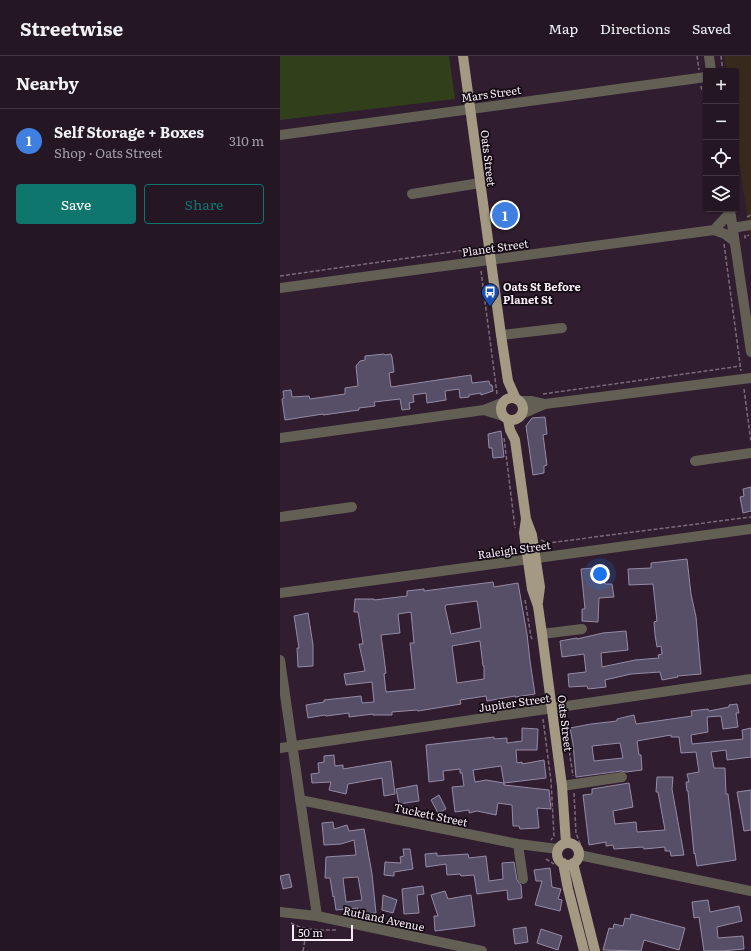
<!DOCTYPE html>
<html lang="en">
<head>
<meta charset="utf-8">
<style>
	:root { --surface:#241623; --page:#302330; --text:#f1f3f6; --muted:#a39fa6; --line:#413541; --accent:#0f766e }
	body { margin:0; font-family:Literata,serif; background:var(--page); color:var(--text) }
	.controls { position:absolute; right:12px; top:12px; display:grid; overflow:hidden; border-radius:4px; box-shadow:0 1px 3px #0004 }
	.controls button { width:36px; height:36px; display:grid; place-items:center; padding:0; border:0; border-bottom:1px solid var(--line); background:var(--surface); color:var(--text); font:20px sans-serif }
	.scale { position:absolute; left:12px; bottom:10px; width:61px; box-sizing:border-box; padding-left:4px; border:2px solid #f8ebf7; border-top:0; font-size:11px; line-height:14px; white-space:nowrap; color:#f8ebf7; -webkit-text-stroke:3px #130b13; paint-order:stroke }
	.you { position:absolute; left:320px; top:518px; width:14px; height:14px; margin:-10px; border:3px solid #fff; border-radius:50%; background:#1a73e8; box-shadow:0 0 0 6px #1a73e833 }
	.badge { display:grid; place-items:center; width:26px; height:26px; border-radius:50%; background:var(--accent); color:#fff; font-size:13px; font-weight:700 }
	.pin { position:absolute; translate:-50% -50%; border:2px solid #fff; box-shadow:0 1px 4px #0006 }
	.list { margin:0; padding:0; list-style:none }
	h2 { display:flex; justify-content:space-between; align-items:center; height:52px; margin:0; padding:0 16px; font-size:17px }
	h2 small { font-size:13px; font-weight:400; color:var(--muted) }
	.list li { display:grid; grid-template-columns:26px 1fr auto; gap:12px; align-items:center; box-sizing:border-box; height:64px; padding:0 16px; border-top:1px solid var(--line) }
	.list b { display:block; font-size:15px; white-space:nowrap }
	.list p { margin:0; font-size:13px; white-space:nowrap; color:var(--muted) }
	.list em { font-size:13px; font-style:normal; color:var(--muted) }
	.actions { display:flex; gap:8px; padding:12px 16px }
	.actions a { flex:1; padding:9px 0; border:1px solid var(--accent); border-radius:4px; text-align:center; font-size:14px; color:var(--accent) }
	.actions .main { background:var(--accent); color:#fff }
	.icon { flex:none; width:22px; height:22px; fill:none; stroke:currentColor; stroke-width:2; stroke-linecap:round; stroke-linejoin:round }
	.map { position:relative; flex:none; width:471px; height:895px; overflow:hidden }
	header { display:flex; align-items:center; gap:24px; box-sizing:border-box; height:56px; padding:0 20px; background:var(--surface); border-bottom:1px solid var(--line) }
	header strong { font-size:19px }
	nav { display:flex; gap:22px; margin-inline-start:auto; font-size:14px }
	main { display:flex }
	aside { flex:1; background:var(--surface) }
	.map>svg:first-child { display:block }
	.industrial { fill:#38291d }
	.green { fill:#313f1b }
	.building { fill:#574e67; stroke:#958ba7; fill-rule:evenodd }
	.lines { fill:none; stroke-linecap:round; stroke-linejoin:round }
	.path { stroke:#7b6a7a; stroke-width:1.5; stroke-dasharray:4 2; stroke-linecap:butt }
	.minor { stroke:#645f54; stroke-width:10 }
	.major { stroke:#a49982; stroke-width:10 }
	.labels { text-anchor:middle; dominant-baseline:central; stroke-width:3.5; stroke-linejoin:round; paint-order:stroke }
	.street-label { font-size:11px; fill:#f8ebf7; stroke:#130b13 }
	.poi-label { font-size:11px; font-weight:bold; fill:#f8ebf7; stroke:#130b13; text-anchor:start }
</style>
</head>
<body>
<header>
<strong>Streetwise</strong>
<nav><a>Map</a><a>Directions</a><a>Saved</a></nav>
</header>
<main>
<aside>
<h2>Nearby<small></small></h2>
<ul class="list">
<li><span class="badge" style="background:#3f7fe0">1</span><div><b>Self Storage + Boxes</b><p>Shop · Oats Street</p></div><em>310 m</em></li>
</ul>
<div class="actions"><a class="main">Save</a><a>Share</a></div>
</aside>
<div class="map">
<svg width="471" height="895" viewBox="0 0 471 895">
	<rect width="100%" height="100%" fill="#301d2f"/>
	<path class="industrial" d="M444,0H471V187L456,84V15H446Z"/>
	<path class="green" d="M0,0H169L175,43L0,64Z"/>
	<path class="building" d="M104,298L105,299L111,298L112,301L114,316L109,317L111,331L191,319L192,327L209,325L210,329H212L213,335L201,339V337L189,339V341L180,342L179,333L165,335L166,344L147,347L146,337L133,339L134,346L129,347L130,353L122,354L120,343L94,346L95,350L79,352V354L43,359V358L5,364L2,343L4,342L3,335L11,334L12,341L29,340L30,343L65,338V332L78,330L76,310L80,305L85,304V300Z
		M265,361L267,378L263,379L267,409L264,410V417L253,419L246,370L252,362Z
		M221,375L224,401L213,402L212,392H209L208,378Z
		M471,431V455L463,457L460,441L464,440L463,433Z
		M407,503L411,538L416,561L421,618L397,620L398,621L382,624L380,616L351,618L325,624L326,631L308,633L307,630L289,631L288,618L306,616L304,598L282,601L280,585L297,582V583L323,577L346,575L348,594L321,597L322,611L355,604L379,602L378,599L382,598L381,590L377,591L375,579L374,566L377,565L373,528L349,529L348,513L371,512V507Z
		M314,512L315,519L324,518L325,528H332L334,541L319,542L318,566L302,565V553H305L301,513Z
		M213,526L214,531L238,527L247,578L250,605L255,638L235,641V640L207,645L206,640L180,644L181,648L138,655L137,654L112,656V659H93V658L69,661V657L46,660L45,659L28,662L26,649L44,646V644L81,640L82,647L94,646L92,626L66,629L64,618L85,615L79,588H83L78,556H74L75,543H94V544L127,540V535L144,533V535ZM197,545L201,572L171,578L165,551L166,549ZM131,556L134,587H130L135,633L106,636L104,618L106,617L101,579L120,577L118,558ZM200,585L203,610H204V623L177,627L172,590Z
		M28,557L33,589V610L18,611L17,592H19L14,560Z
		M457,648L459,657H456L458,671L443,673L441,660L427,661L428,676L411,679L412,688L463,683L462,674L471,672V701L447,704L446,694L431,696L434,712H445L446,738H448L456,804L417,810L415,797L414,798L408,735H407L406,726H409L407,718L419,716L416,696L401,697L399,681H391V679L357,685L359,699H361L362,714L346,716L341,715L296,721L293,688L290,672L311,668L337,665V663L354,659L356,668L412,660L411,655L428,653L429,655L449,651V649ZM340,687L343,702L314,705L312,690Z
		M242,672L258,673L257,694H236L237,707L242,706V708L264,704L266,722L224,727V729L269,734L271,753L257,752L259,772L240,773L239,770H233L232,749L218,747L216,759L197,755L189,757V754L175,756L172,731L184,730L182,717H180V713L163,715L164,724L149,726L146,689L214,681V683L227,682V687L242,685ZM221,710L224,727L206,724L195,726L193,714Z
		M54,699L55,710L63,709V713L111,705L115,738L104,740L102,722L68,728L66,738L49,734L51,726L32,727L31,718L39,717L38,707L44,706V700Z
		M377,721H393L392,733L404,799L391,800L390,795H385V791L364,793L363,791L334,793L333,789L326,790V786L309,789L303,739L312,738V733L349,727L353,751L333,755L335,768L356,766L357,776L385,774L378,736H376Z
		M137,729L139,745L119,748L116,733Z
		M471,734V774L464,775L457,736Z
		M159,739L166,753L158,757L151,744Z
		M53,766L54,773L67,769L69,775L84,773L92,818L96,857L78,859V852L56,854L54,840L53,841L50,822H45L46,801L76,799L74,784L61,788L44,789L42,767ZM78,821L82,844L66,846L63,822Z
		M123,793H130L133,813L114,816V820L104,819L105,806L121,807L120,801L124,800Z
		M157,797V800L188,798L189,802L206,800L209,825L223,823L222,807L234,806L237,824L241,829L242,842L228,844L227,834L197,838L194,819L181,820L180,818L167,819L166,808L146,811L145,798Z
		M270,812L272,831L281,833L278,843L282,844L280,855L255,849L262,825H256L254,814Z
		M9,818L12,831L3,833L0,820Z
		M143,830L144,838L137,839L139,857L124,858L122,833Z
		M165,835L168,843L191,839L195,870L155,875L154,860H158L151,839Z
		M103,839L117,844L113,857L102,854Z
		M428,844L430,856L459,850L462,865L437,871L438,882L463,880L464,893L442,895H424L419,861L414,862L412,846Z
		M351,858L405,872L399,894L364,884L361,895L323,894L329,872L333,873L334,868L343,870L345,862L350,863Z
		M246,871L248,886L235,888L233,873Z
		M261,873L282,880L278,894L257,887Z"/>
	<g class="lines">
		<path class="path" d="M417,0L419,14
			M441,0L443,15
			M421,30L422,36
			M456,109L457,116L456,118
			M456,139L458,149
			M467,161L471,159
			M465,179V182L469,179
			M444,188L461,315
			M201,215L217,338L216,339
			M0,220L200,192
			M464,333L471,386
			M263,338L461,310
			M224,382L235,472
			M261,484L268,487L471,461
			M245,544L251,581L253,585
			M284,660L293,720
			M263,663L271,725L274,780L271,784
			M294,737L296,777L301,790
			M266,803L274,808
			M11,867C25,875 42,874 58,874
			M23,895L27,872"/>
		<path class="minor" d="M429,0L431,15
			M0,79L426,21
			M132,138L200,127
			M450,154L471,296
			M458,171L471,169
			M434,174L445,178L454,185
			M0,232L434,174L447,160L450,154
			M221,279L282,272
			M240,345H252L265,348
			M204,354L223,360
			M242,358L265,348L471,322
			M0,382L204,354L222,347
			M415,405L471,397
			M0,461L72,451
			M0,537L471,473
			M262,578L302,573
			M0,604L37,860
			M0,692L471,623
			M282,730L342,721
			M20,744L238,788L278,793
			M238,788L243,823
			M299,799L471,835
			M0,856L37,860L202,895"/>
		<path class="major" d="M183,0L221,279L228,325L236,343
			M221 353a11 11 0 1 1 22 0a11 11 0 1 1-22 0Z
			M228,364L230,374L235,384L246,463L252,479L260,531L258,546
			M246,463L244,477L252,533L258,550L262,578L282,730L286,787
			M277 798a11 11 0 1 1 22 0a11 11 0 1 1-22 0Z
			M283,807L288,833L304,895
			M293,807L315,895"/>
	</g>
	<defs>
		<g id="bus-pin" transform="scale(0.9)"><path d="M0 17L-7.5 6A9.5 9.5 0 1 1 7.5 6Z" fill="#1a4fb4" stroke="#130b13"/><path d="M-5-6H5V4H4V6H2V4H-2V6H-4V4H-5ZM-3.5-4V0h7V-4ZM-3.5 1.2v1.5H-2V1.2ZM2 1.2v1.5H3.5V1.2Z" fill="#fff"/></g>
	</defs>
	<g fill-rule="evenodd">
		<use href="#bus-pin" x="210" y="236"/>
	</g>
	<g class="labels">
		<g class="street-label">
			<text transform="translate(211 37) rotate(-8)">Mars Street</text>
			<text transform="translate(209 102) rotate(83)">Oats Street</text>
			<text transform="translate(215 191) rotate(-8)">Planet Street</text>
			<text transform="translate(234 493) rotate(-8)">Raleigh Street</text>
			<text transform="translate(234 646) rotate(-8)">Jupiter Street</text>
			<text transform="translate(286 667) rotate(83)">Oats Street</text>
			<text transform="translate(151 758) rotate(12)">Tuckett Street</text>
			<text transform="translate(104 862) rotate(12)">Rutland Avenue</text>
		</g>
		<g class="poi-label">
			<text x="223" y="230">Oats St Before<tspan x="223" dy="13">Planet St</tspan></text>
		</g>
	</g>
</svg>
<div class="controls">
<button>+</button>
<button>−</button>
<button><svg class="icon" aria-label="locate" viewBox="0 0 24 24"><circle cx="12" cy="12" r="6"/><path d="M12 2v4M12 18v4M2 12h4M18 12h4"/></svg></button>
<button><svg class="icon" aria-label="layers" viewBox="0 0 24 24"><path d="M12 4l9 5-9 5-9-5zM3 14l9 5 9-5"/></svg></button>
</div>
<div class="scale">50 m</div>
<div class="you"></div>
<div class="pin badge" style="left:225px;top:159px;background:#3f7fe0">1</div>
</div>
</main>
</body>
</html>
